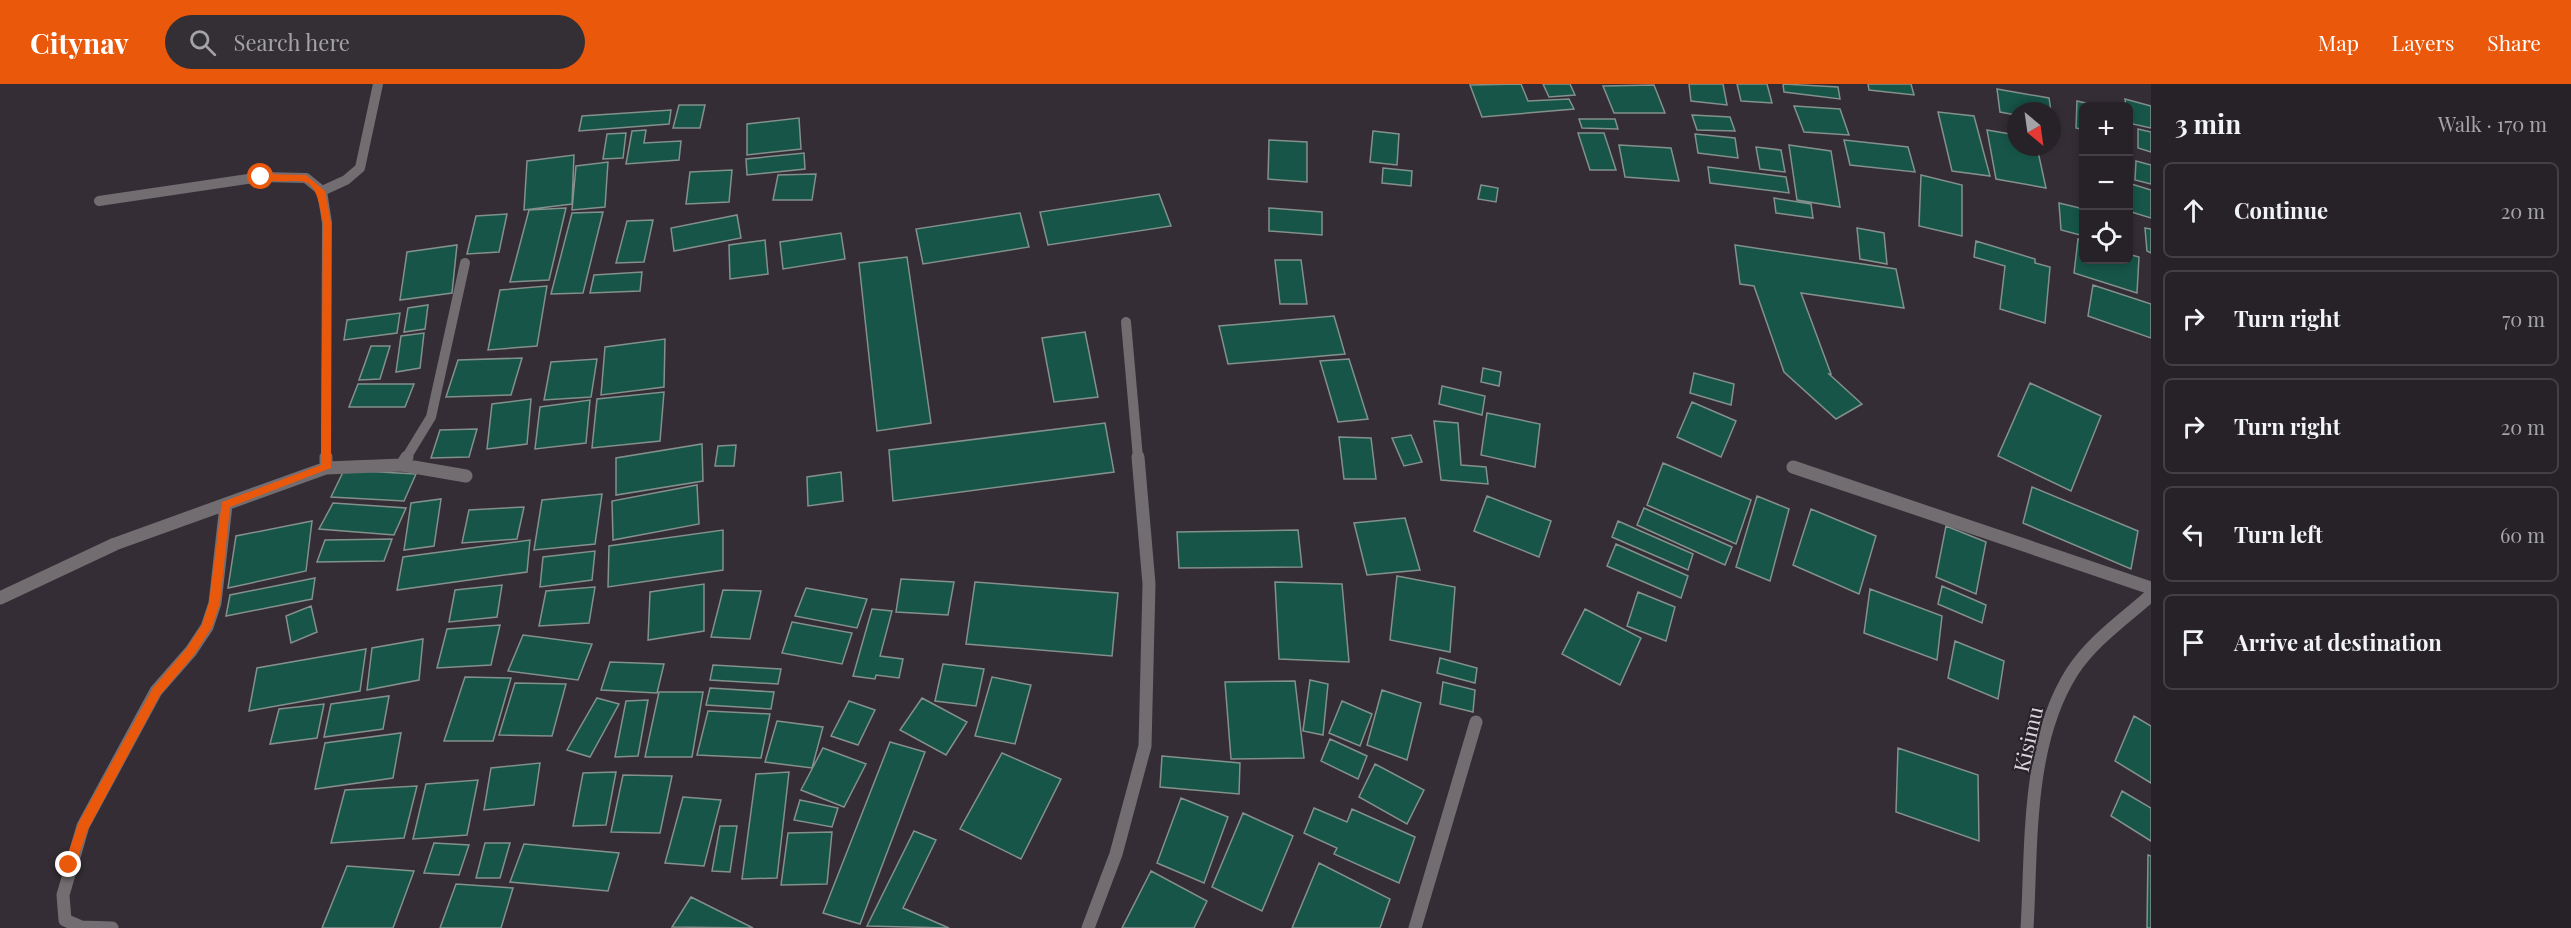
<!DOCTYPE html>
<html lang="en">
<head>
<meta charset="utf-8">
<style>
	:root { --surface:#272228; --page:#332f34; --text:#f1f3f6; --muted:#a4a4a8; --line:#433f45; --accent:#ea580c }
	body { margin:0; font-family:"Playfair Display",serif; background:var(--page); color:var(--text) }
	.controls { position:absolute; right:18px; top:18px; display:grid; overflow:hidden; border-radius:9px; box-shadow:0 3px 9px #0003 }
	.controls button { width:54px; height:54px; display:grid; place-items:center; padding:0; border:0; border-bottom:2px solid var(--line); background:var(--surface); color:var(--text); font:30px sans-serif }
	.compass { position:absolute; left:2007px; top:18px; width:54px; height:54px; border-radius:50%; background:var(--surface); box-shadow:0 3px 9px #0003; rotate:151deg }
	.stop { position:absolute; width:18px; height:18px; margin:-14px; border:4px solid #ea580c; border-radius:50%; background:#fff }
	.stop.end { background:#ea580c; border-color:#fff; box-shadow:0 2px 6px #0008 }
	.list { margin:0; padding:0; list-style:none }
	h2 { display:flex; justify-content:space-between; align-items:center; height:78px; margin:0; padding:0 24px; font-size:26px }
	h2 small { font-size:20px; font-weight:400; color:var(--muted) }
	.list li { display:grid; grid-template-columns:39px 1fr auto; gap:18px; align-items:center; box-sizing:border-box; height:96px; margin:0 12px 12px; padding:0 12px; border:2px solid var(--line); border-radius:9px }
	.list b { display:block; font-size:22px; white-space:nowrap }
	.list em { font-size:20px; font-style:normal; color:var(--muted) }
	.icon { flex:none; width:33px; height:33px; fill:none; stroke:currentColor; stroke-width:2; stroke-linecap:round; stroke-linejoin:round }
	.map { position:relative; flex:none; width:2151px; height:844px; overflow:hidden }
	header { display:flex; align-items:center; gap:36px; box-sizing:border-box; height:84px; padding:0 30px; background:var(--accent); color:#fff }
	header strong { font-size:28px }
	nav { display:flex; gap:33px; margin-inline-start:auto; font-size:21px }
	.search { width:420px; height:54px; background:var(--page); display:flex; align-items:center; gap:15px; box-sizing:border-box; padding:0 21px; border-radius:33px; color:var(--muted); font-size:22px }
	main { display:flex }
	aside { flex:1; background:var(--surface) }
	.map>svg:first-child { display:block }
	.building { fill:#175548; stroke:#83908c; stroke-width:1.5 }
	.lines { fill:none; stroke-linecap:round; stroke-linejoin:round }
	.minor-far1 { stroke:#716d71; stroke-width:10 }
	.minor { stroke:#716d71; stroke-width:13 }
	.tertiary { stroke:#716d71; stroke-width:13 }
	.route { fill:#ea580c }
	.labels { text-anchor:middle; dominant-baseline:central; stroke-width:4.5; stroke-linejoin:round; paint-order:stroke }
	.street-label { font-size:21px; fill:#dad5da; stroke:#2a232b }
</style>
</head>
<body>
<header>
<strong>Citynav</strong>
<div class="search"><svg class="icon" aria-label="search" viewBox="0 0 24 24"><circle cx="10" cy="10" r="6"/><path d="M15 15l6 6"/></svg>Search here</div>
<nav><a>Map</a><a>Layers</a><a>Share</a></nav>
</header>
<main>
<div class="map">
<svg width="2151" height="844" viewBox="0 0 2151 844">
	<rect width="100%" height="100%" fill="#342d35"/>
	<path class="building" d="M1521,0L1528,17L1569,15L1574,25L1482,33L1470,1Z
		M1543,0H1570L1575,11L1549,13Z
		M1689,0H1723L1727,21L1691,17Z
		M1737,0H1767L1772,19L1741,17Z
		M1783,0L1838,3L1840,15L1784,8Z
		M1868,0H1911L1914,11L1869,6Z
		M1654,1L1665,29H1614L1603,2Z
		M1997,5L2049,14L2051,27H2016V31L2000,28Z
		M2125,15L2151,22V44L2128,39Z
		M2077,17L2099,22H2084V46L2076,44Z
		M679,21H705L700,44H673Z
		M1794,22L1840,25L1849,51L1804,48Z
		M671,26L669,40L579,47L582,32Z
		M1938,28L1974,32L1990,92L1952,87Z
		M1692,31L1730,33L1735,47L1697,46Z
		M799,34L801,65L747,71V40Z
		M1579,35H1615L1618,45L1582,44Z
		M2138,45L2151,48V68L2138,64Z
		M646,46L644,59L681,57L679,76L626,80L632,47Z
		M1987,46L2016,51V63H2037L2046,104L1996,95Z
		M1373,47L1399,50L1397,81L1370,78Z
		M626,49L623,74L603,75L607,50Z
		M1578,49H1604L1616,86H1590Z
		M1695,50L1735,54L1738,74L1698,69Z
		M1269,56L1307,58V98L1268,95Z
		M1844,56L1908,63L1915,88L1850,81Z
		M1619,61L1671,64L1679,97L1625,93Z
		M1789,61L1831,67L1840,123L1797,116Z
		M1756,63L1781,66L1785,88L1760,85Z
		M804,69L805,85L747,91L746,75Z
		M574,71L572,120L524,126L527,77Z
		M2136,77L2151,81V100L2135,96Z
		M608,78L605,123L572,126L576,82Z
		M1708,83L1786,93L1789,109L1710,99Z
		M1383,84L1412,87L1411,102L1382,99Z
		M732,86L729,118L686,120L690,88Z
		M816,90L812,116H773L778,91Z
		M1921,91L1962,101V152L1919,142Z
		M2128,99L2151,106V134L2128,127Z
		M1481,101L1498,104L1496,118L1478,115Z
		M1159,110L1171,142L1048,161L1040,128Z
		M1774,114L1811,120L1813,134L1776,129Z
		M2059,119L2084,125V152L2061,146Z
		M566,124L549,196L510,198L529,126Z
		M1269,124L1322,128V151L1269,147Z
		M603,128L583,209L551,210L572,129Z
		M1020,129L1029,163L923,180L916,145Z
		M507,130L499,168L467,170L476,132Z
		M737,131L741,154L674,167L671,144Z
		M653,136L644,178L616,179L627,137Z
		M1857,144L1884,149L1887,180L1860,175Z
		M2145,144L2151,145V169L2147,167Z
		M841,149L845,175L783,185L780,158Z
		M2078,155L2084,157V176H2128V170L2139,173L2137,209L2074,189Z
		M765,156L768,190L730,195L729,161Z
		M1976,157L2035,175V179L2050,183L2045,239L2000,225L2005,182L1974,173Z
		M457,161L452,209L400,216L407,168Z
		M1735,161L1896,185L1904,224L1801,209L1831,290H1829L1862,320L1836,335L1784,288L1754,202L1740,200Z
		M907,173L931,339L877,347L859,179Z
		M1275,176H1301L1307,220H1280Z
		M642,188L640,207L590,209L594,191Z
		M2093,201L2151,220V254L2088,232Z
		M547,202L537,262L488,266L500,206Z
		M428,221L425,245L404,248L408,224Z
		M400,229L397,249L344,256L347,236Z
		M1334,232L1345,270L1228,280L1219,242Z
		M1085,248L1098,313L1054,318L1042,254Z
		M424,249L420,284L396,288L401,252Z
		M665,255L664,303L601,311L605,263Z
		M371,262H390L380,295L359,296Z
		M522,274L511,311L446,313L458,276Z
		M597,275L591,313L544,316L551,278Z
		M1349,275L1368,335L1338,338L1320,277Z
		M1483,284L1501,288L1499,302L1481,298Z
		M1694,289L1734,300L1731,321L1690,309Z
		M2030,299L2101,332L2071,407L1998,372Z
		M358,300H414L405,323H349Z
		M1442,302L1485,312L1482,331L1439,320Z
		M664,308L660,357L592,364L597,315Z
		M531,315L527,360L487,365L492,320Z
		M590,316L586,359L535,365L540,323Z
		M1692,318L1736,337L1721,373L1677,353Z
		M1487,329L1540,340L1535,383L1481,371Z
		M1434,337L1458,339L1461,381L1486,383L1488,400L1441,396Z
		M1105,339L1114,388L893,417L889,366Z
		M477,345L469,373L431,374L440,346Z
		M1411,351L1422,378L1404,382L1392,354Z
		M1339,353L1371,354L1376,395H1344Z
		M702,360L703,397L616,411V374Z
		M736,361L734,382H715L718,362Z
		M1663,379L1751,416L1736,460L1647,421Z
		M344,386L416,390L404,417L331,413Z
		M841,388L843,417L808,422L807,393Z
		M697,401L699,440L613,456L612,417Z
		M2032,403L2138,447L2131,485L2023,439Z
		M602,410L595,460L534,466L542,416Z
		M1487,412L1551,437L1539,473L1474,447Z
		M1757,412L1789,425L1770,497L1736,483Z
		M441,415L434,462L404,466L411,419Z
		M333,419L406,424L394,451L319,445Z
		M524,423L517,455L462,459L469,426Z
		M1644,424L1732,463L1725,481L1637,441Z
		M1811,425L1876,452L1859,510L1793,481Z
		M1405,434L1420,486L1367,491L1354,439Z
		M312,437L306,487L228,504L236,452Z
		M1618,437L1693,470L1688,486L1612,453Z
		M1946,442L1986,458L1976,510L1936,493Z
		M723,446V486L608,503L609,462Z
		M1298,446L1302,483L1179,484L1177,448Z
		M392,455L384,477L317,478L325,456Z
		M530,456L527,488L397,506L403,473Z
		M1616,460L1688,492L1681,514L1607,482Z
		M595,467L592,496L540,503L543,473Z
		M1397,492L1455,503L1450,568L1390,556Z
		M315,494L312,515L226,532L230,511Z
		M901,495L954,498L948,531L896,528Z
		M975,498L1118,509L1112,572L966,560Z
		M1275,498L1342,500L1349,578L1279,575Z
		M704,500V547L648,556L650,508Z
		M502,501L497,533L449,538L455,506Z
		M1942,502L1986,521L1982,539L1938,520Z
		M595,503L589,539L539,542L546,507Z
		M806,504L867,515L857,544L795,532Z
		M1870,505L1942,532L1937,576L1864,549Z
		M723,506L761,507L750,555L711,553Z
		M1638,508L1675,523L1666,557L1627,542Z
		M311,522L317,548L291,559L286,532Z
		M872,525L892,527L880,572L903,575L899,594L876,591L875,595L853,592Z
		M1585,525L1641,554L1620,601L1562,570Z
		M792,538L852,549L842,580L782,569Z
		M500,541L491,581L437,584L447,545Z
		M523,551L592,560L578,596L508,587Z
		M423,555L419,596L367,606L372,564Z
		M1955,557L2004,577L1998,615L1948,594Z
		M366,565L360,607L249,627L257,584Z
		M1440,574L1477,584L1475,599L1437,589Z
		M610,578L664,580L657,609L601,606Z
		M943,580L984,585L976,622L935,617Z
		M713,581L781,585L778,600L710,596Z
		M465,593L511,594L493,657H444Z
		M992,593L1031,601L1015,660L975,652Z
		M1310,596L1328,600L1323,651L1303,647Z
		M1295,597L1304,674L1231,675L1225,598Z
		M1443,598L1475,606L1473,628L1440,620Z
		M515,599L566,600L552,652L499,651Z
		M710,604L774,608L771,625L706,621Z
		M1382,606L1421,619L1407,676L1367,661Z
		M659,608H703L692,673H645Z
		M389,612L383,645L324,653L331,620Z
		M597,614L619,620L590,673L567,666Z
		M922,614L967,638L946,671L900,646Z
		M648,616L638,672L615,673L626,617Z
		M849,617L875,626L858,661L831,652Z
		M1342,617L1372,630L1360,662L1329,649Z
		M324,620L317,654L270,660L279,625Z
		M708,627L770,630L761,674L697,671Z
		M2134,632L2151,642V699L2115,677Z
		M777,637L823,643L812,684L765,678Z
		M401,649L393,694L315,705L325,659Z
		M1330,655L1367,672L1358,695L1321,677Z
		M890,658L925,668L860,840L823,829Z
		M823,664L866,680L844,723L801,706Z
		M1898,664L1978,691L1979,757L1896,728Z
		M1002,669L1061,695L1021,775L960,745Z
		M1162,672L1240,679L1239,710L1160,703Z
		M540,679L534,721L484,726L491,684Z
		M1375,680L1424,706L1407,740L1359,713Z
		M616,688L606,741L573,742L583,689Z
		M789,688L777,794L742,795L756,690Z
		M623,691L672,692L660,749L611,748Z
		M478,696L467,751L413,755L426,700Z
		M417,702L404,754L331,759L345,706Z
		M2122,707L2151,724V757L2111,732Z
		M683,713L721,716L704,782L665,779Z
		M1181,714L1228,733L1204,799L1157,779Z
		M800,716L838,724L832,743L794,736Z
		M1314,724L1347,738L1352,725L1415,753L1399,799L1334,770L1337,764L1304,749Z
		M1243,729L1293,752L1262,827L1212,803Z
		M720,742H737L730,788L712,787Z
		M914,747L936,756L903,824L949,844L867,842Z
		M832,748L827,800L781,801L788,749Z
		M434,759L469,761L459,791L424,789Z
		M485,759H510L500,794H476Z
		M524,760L619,769L608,807L510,798Z
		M2148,771L2151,772V844H2147Z
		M1319,779L1390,815L1380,844H1292Z
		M347,782L414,787L393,844H322Z
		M1151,787L1207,817L1194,844H1122Z
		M456,800L513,804L501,844H440Z
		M691,813L753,844L672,843Z"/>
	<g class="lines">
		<path class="minor-far1" d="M322,107L346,96L360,84L378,0
			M99,117L261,93L306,94L322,107L327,139L326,374
			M1126,238L1138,374
			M406,374L431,333L465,179"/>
		<path class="minor" d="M402,381L407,373
			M1793,383L2151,504
			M326,384V373
			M0,514L115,460L326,384L402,381L466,392
			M112,844L81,843L65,836L63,811L83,742L156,607L191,567L207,543L215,519L226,421
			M1088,844L1116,770L1145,662L1149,500L1138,373
			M1415,844L1476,638"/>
		<path class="tertiary" d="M2027,844C2032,761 2026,661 2072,588C2092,557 2124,535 2151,511"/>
	</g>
	<path class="route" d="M261,90L306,91L325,107L331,139V384L230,423L220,519L212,543L194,571L160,611L88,745L74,785L69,787L64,781L79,738L153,604L187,564L202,541L209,519L222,418L321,381L323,139C313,79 305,104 258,95Z"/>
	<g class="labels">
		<g class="street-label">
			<text transform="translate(2027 655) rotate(-77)">Kisimu</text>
		</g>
	</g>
</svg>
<div class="controls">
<button>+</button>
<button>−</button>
<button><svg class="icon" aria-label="locate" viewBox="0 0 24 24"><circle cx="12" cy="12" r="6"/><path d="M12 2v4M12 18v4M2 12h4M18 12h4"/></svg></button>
</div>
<svg class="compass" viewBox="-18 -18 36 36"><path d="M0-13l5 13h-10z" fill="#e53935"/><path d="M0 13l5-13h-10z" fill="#a4a4a8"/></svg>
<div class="stop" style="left:261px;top:93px"></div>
<div class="stop end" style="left:69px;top:781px"></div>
</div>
<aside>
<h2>3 min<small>Walk · 170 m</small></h2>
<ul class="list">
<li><svg class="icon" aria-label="ahead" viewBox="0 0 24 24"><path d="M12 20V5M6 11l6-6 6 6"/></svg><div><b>Continue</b></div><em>20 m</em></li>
<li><svg class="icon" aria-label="right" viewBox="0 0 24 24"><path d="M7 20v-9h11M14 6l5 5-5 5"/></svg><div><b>Turn right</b></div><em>70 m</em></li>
<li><svg class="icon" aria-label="right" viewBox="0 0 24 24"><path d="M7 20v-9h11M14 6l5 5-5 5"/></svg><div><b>Turn right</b></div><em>20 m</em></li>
<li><svg class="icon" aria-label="left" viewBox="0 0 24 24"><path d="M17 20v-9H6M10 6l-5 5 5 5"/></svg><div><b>Turn left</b></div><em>60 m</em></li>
<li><svg class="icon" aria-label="arrive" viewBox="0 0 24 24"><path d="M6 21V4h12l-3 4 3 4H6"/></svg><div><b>Arrive at destination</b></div></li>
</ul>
</aside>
</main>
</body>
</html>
